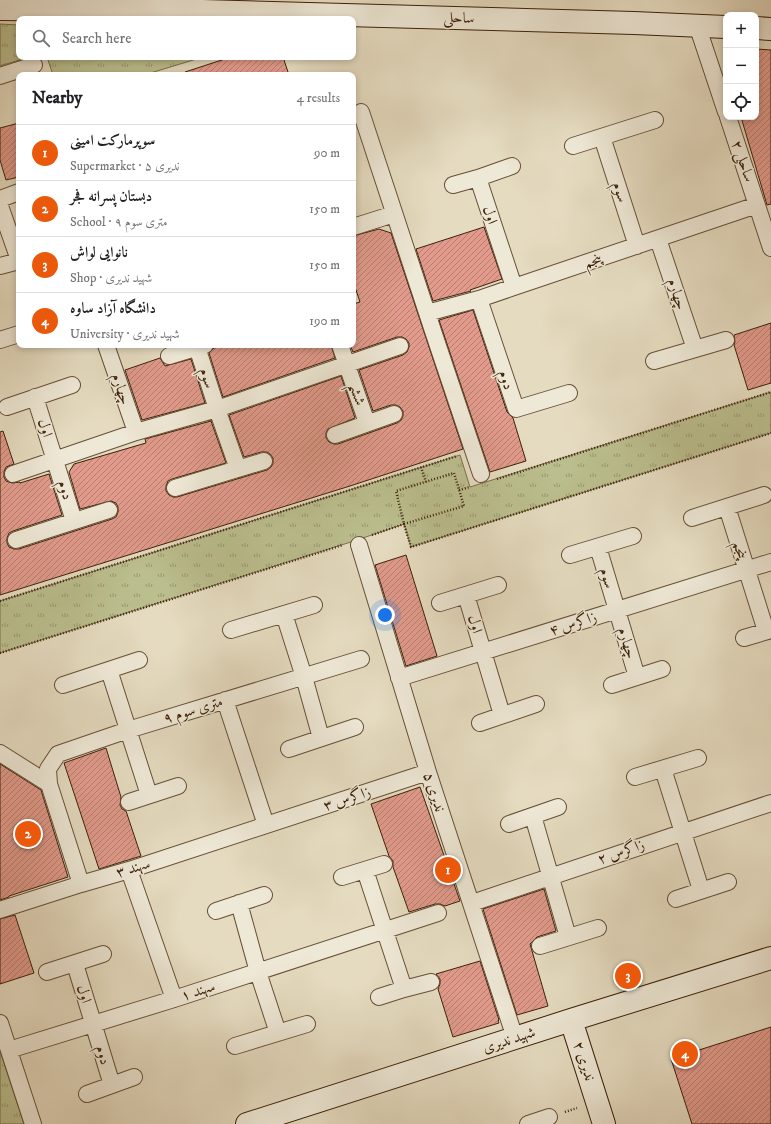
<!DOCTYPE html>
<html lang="en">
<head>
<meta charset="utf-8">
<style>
	:root { --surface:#fff; --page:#f6f6f6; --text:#202124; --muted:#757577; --line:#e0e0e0; --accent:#ea580c }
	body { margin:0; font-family:"IM FELL DW Pica",Amiri,serif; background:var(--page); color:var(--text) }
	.controls { position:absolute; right:12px; top:12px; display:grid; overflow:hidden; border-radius:8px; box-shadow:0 2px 6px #0003 }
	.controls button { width:36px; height:36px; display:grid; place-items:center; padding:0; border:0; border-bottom:1px solid var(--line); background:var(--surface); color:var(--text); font:20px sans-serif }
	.you { position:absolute; left:385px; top:615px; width:14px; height:14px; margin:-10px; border:3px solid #fff; border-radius:50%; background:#1a73e8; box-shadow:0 0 0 6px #1a73e833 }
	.badge { display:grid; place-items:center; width:26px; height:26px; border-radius:50%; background:var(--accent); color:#fff; font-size:13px; font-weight:700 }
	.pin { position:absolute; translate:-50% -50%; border:2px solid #fff; box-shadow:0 1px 4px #0006 }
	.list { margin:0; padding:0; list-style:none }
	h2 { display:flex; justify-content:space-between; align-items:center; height:52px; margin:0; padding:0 16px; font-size:17px }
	h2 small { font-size:13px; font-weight:400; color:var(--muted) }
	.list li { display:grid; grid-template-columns:26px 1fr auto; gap:12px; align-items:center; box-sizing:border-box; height:56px; padding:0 16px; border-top:1px solid var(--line) }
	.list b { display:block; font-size:15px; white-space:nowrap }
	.list p { margin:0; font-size:13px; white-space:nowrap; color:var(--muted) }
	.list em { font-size:13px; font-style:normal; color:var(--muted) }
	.icon { flex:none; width:22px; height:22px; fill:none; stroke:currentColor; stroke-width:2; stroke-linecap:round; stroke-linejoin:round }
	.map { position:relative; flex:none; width:771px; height:1124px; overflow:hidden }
	.search { position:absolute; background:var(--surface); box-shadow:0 2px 6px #0003; left:16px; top:16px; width:340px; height:44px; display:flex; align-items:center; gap:10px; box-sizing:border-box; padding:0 14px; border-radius:8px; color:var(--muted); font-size:15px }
	.panel { position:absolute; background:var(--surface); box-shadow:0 2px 6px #0003; left:16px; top:72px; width:340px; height:276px; border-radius:8px }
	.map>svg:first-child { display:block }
	.park { fill:url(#park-tufts); stroke:#7c6f4b }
	.building { fill:url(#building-hatch); stroke:#3c2008 }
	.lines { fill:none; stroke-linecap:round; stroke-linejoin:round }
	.street-casing { stroke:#664f36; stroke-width:18 }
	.secondary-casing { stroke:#3c2008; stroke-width:24 }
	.path { stroke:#3c2008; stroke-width:2.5; stroke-dasharray:1 2; stroke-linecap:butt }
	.street { stroke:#eee8d6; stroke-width:16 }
	.secondary { stroke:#eee8d6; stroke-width:22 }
	.labels { text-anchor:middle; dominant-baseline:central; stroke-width:3; stroke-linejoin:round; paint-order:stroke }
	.street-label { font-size:15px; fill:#3c2008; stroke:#eee8d6 }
</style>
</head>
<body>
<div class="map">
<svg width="771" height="1124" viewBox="0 0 771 1124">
	<defs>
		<pattern id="park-tufts" width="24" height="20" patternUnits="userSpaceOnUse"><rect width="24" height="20" fill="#bbbe8e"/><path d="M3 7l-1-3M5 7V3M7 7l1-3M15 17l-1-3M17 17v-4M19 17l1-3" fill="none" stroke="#999a72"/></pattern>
		<pattern id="building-hatch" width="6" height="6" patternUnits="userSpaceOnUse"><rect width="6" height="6" fill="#e19a8b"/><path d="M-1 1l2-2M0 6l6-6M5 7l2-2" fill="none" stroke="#b87d70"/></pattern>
	</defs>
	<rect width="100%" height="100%" fill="#e5dbc0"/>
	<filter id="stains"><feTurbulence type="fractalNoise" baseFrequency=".005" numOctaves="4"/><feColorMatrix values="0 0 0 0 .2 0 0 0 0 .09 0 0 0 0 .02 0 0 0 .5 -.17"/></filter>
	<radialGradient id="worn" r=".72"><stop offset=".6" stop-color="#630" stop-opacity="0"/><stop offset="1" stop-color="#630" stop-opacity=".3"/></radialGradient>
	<path class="park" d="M0,24L19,25V57H29L0,66Z
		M47,57H203L144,75H53Z
		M771,392V433L411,547L404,524L354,541L0,653V601L460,455L470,487Z
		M0,1051L24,1124H0Z"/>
	<path class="building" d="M756,49L771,50V204L767,205L741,117H756Z
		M231,57H283L289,75H186L185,72Z
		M19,123V177L6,180L0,160V128Z
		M484,227L502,279L470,290L471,291L433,301L416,249Z
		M379,229L391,233L463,449L350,486L0,595V432L3,431L14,464L6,467L4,472V477L6,481L12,483L20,482V483L49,474L62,515L13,531L9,533L7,538V543L9,547L14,549H19L112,519L116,517L118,512V507L116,503L111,501L80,509L69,472L74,464L146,443L145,439L211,421L226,463L172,479L168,481L166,486V491L169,495L173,497H177L267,470L271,467L273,463V458L270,454L267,452H261L244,457L229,415L341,376L355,418L328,429L326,433V438L329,442L334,444H338L397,423L401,420L403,416V411L400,407L396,405H391L373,411L359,370L403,355L407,352L409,347V343L406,339L402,337H397L353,352L350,345H353V304L360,302L353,281V236Z
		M473,310L507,412L513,418L526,461L490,472L439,320Z
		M771,323V383L748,390L734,345L735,342L734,335Z
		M225,345H331L335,358L223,397L209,353L214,348Z
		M160,358L165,366L191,359L205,403L142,420L125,370Z
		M406,555L437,656L406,666L375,565Z
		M106,748L121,797L120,805L122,809L126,811L141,856L99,869L64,763Z
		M0,764L41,790L68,877L9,896V897L0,900Z
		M420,787L460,901L445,906L440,904H435L409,912L393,867V861L389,856L371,804Z
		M544,889L556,931L537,937L530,944L548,1006L517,1015L483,909Z
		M15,915L34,973L0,984V919Z
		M480,961L499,1020L498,1021L499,1023L453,1037L438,989L440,984V979L436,974Z
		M771,1027V1124H692L671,1059Z"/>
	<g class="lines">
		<g class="street-casing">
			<path id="street" d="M697,25L726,112
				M0,76L34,65
				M361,112L434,334L481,474
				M728,117L771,248
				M602,137L637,246
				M573,146L655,120
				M512,166L478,178L514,287
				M453,185L478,178
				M0,199L19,192
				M0,206L19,260
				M353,227L394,214
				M658,239L695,349
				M0,266L19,261
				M479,299L516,409L569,393
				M427,313L479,299L514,287L757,205
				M0,340L19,334
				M106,345L136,432
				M340,345L367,423
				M197,347L217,409L238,469
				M169,356L205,345
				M654,361L726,340
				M35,397L74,521
				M7,407L72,385
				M335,435L394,414
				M13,474L136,432L217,409L400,346
				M175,488L264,461
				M727,507L766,631
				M692,518L764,495
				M16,540L109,510
				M359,545L428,772L515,1038
				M598,547L637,677
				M570,555L633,536
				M466,595L502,715
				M440,603L498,585
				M284,614L304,677L321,738
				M231,630L314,605
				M744,638L771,630
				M109,670L149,795
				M399,678L771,562
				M63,685L139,660
				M612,685L662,669
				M225,700L266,825
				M480,723L536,704
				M289,749L355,727
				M0,753L49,784
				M663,769L701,890
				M635,777L698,758
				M129,802L178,786
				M533,816L568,937
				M509,824L558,807
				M129,870L174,999
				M365,870L404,989
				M342,877L384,864
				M81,884L49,784L48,769L58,754L128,730L361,659
				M676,899L728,882
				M239,903L258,972L278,1033
				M472,903L771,803
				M0,910L81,884L129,870L428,772
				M216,911L264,895
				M540,946L598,928
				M75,964L112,1085
				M47,972L103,954
				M379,997L404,989L431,982
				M0,1023L33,1124
				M235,1046L307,1024
				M9,1050L174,999L438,913
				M87,1094L134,1077
				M528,1124L549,1117"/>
		</g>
		<g class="secondary-casing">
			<path id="secondary" d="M0,9L202,11L634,23L726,27
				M756,28L771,29
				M571,1020L604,1124
				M247,1124L571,1020L771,958"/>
		</g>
		<path class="path" d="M421,467L426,482
			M454,473L464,506L404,524L396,491Z
			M497,479L771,392
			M459,490L470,487
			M372,535L404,524L411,547L771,433
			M0,601L457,456
			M0,653L343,545
			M565,1112L577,1108"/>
		<use href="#street" class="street"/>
		<use href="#secondary" class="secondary"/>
	</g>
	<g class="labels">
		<g class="street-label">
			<text transform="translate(459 18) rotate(2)">ساحلی</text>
			<text transform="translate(743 161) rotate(71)">ساحلی ۲</text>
			<text transform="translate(620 192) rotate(72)">سوم</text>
			<text transform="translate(490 215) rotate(72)">اول</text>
			<text transform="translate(593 261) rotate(-19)">پنجم</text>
			<text transform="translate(677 294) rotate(72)">چهارم</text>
			<text transform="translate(207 378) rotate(72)">سوم</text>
			<text transform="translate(506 380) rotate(72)">دوم</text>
			<text transform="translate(121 389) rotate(72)">چهارم</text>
			<text transform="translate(357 394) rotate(71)">ششم</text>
			<text transform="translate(45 428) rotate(73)">اول</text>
			<text transform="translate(65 490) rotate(72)">دوم</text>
			<text transform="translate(740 550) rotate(72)">پنجم</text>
			<text transform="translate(607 578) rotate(73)">سوم</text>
			<text transform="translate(475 624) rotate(74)">اول</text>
			<text transform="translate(573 624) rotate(-18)">زاگرس ۴</text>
			<text transform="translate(627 643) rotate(73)">چهارم</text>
			<text transform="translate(193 710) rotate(-17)">۹ متری سوم</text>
			<text transform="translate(434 792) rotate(72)">ندیری ۵</text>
			<text transform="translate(347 799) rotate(-18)">زاگرس ۳</text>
			<text transform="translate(621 852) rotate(-19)">زاگرس ۲</text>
			<text transform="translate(133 868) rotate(-17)">سهند ۳</text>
			<text transform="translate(198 991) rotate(-18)">سهند ۱</text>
			<text transform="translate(84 994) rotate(73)">اول</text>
			<text transform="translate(509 1040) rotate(-18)">شهید ندیری</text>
			<text transform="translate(103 1055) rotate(73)">دوم</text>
			<text transform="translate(584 1061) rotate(72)">ندیری ۲</text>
		</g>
	</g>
	<rect width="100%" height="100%" filter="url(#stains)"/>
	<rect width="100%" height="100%" fill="url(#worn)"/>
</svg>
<div class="controls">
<button>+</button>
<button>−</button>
<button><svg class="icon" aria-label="locate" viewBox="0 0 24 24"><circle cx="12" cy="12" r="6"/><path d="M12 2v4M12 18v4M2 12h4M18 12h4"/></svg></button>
</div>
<div class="you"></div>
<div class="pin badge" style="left:448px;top:870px">1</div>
<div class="pin badge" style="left:28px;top:834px">2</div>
<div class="pin badge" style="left:628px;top:976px">3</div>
<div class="pin badge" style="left:685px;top:1054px">4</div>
<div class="search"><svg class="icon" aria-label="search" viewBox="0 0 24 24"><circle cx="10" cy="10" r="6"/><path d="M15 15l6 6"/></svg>Search here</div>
<section class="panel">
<h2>Nearby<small>4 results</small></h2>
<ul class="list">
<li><span class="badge">1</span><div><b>سوپرمارکت امینی</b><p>Supermarket · ندیری ۵</p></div><em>90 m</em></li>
<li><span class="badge">2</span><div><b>دبستان پسرانه فجر</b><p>School · ۹ متری سوم</p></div><em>150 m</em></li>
<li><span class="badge">3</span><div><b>نانوایی لواش</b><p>Shop · شهید ندیری</p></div><em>150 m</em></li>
<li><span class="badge">4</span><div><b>دانشگاه آزاد ساوه</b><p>University · شهید ندیری</p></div><em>190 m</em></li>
</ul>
</section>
</div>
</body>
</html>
